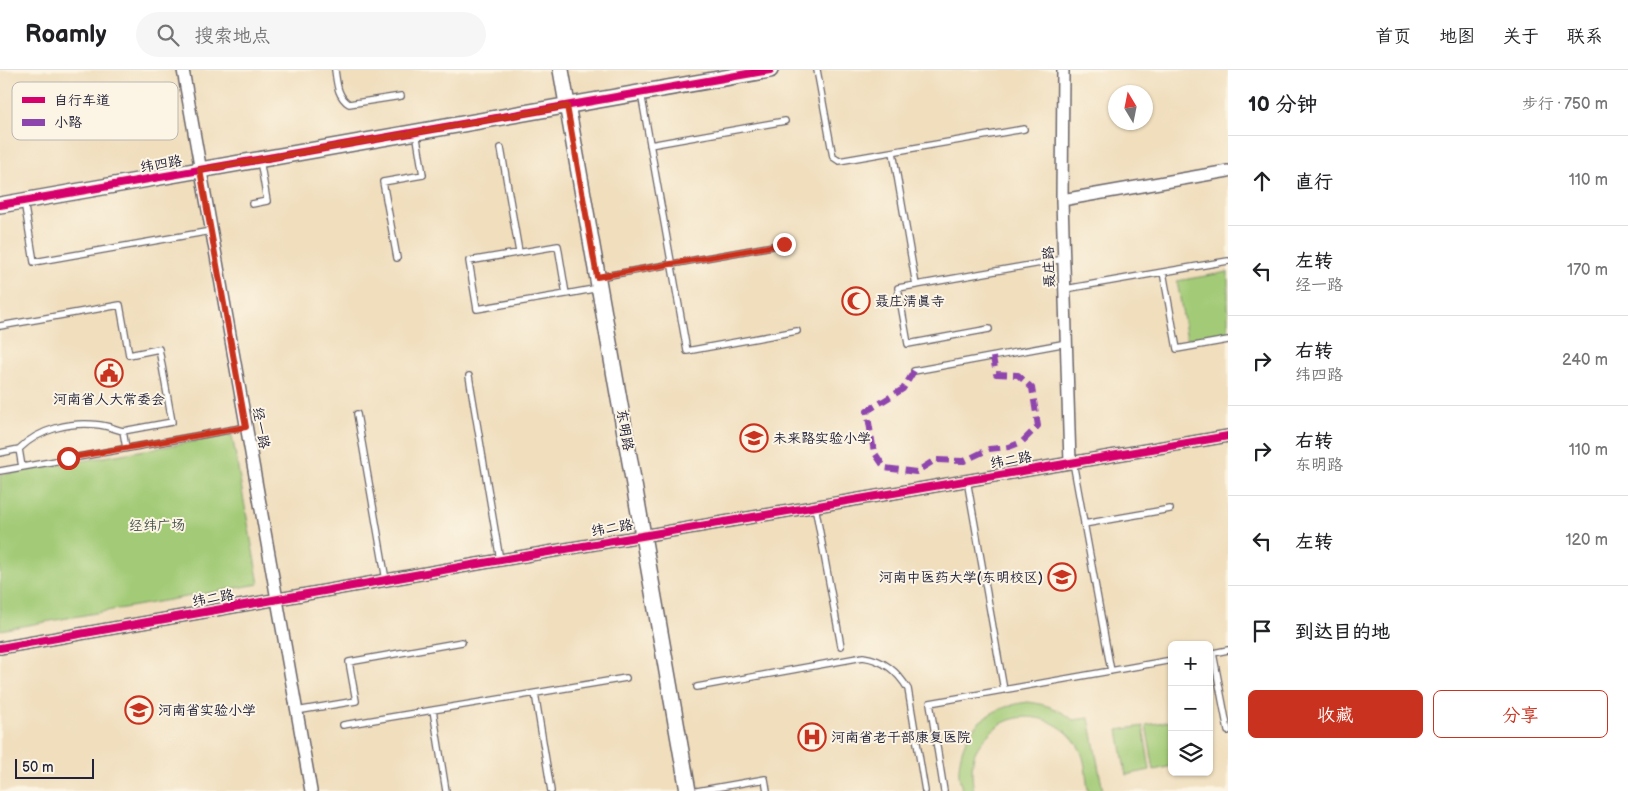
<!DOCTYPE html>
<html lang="zh">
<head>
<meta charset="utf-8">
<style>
	:root { --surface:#fff; --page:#f6f6f6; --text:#202124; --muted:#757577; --line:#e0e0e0; --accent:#c8321e }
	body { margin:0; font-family:"Balsamiq Sans","LXGW WenKai TC",sans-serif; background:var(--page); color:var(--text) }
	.controls { position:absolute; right:15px; bottom:15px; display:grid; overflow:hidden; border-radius:8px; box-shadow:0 1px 4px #0004 }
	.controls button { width:45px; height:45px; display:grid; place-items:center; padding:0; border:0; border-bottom:1px solid var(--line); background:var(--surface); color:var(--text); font:25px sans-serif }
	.compass { position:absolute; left:1108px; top:15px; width:45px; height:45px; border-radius:50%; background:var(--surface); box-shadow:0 1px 4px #0004; rotate:350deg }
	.scale { position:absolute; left:15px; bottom:12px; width:79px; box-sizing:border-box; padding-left:5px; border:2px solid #22223b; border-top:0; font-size:14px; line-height:18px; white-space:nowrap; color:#22223b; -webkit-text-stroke:4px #fcf5e5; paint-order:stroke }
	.stop { position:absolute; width:15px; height:15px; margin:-11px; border:4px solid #c8321e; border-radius:50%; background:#fff }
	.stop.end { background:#c8321e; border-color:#fff; box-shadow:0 1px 5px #0008 }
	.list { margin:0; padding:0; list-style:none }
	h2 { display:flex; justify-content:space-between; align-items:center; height:65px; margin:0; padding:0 20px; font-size:21px }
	h2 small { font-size:16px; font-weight:400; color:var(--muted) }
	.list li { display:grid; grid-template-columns:32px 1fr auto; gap:15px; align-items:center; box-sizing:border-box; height:90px; padding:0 20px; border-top:1px solid var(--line) }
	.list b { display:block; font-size:19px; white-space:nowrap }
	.list p { margin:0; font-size:16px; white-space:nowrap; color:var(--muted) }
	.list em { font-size:16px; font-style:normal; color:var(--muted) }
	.actions { display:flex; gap:10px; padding:15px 20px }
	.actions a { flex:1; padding:11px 0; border:1px solid var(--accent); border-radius:8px; text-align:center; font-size:18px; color:var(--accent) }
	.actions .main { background:var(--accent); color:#fff }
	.icon { flex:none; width:28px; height:28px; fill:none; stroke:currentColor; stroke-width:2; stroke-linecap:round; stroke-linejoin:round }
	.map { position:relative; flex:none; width:1228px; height:721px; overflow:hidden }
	header { display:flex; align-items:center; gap:30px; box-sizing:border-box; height:70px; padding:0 25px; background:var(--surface); border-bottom:1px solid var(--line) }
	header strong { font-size:24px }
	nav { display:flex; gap:28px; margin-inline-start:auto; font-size:18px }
	.search { width:350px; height:45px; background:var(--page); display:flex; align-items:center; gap:12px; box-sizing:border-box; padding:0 18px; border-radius:28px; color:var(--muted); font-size:19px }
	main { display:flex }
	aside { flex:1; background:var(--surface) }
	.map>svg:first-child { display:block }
	.green { fill:#a3cb77; stroke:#627659 }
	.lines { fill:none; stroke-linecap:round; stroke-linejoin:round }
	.lane-casing { stroke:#6a6468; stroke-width:8 }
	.street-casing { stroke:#6a6468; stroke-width:14 }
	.secondary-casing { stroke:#6a6468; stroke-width:18 }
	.lane { stroke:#fff; stroke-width:5.5 }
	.street { stroke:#fff; stroke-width:11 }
	.secondary { stroke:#fff; stroke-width:15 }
	.quiet { stroke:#8e44ad; stroke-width:6; stroke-dasharray:12 6; stroke-linecap:butt }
	.cycleway-casing { stroke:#fcf5e5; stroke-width:11 }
	.cycleway { stroke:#d6006c; stroke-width:8 }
	.route { stroke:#c8321e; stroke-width:6 }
	.labels { text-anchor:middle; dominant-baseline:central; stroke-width:4; stroke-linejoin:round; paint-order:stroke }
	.street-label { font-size:14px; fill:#22223b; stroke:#fcf5e5 }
	.poi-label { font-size:14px; fill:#22223b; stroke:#fcf5e5; text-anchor:start }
	.park-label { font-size:14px; fill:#49554d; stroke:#fcf5e5 }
	.key { fill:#fcf5e5; stroke:#bbb6b2; stroke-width:1 }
	.key-label { font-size:14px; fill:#22223b }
</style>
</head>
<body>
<header>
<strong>Roamly</strong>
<div class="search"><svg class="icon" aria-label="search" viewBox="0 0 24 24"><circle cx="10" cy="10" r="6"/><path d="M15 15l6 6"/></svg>搜索地点</div>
<nav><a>首页</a><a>地图</a><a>关于</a><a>联系</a></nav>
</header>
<main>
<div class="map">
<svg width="1228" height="721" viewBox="0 0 1228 721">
	<rect width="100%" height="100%" fill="#fcf5e5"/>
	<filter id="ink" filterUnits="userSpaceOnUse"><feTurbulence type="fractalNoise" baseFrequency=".02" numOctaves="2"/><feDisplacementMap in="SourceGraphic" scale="10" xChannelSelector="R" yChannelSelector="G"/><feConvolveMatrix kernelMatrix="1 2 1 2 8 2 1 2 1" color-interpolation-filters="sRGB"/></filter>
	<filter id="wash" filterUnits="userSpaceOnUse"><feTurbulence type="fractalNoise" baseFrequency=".0096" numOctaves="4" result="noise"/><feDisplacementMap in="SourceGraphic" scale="20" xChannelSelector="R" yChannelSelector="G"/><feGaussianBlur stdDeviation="1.12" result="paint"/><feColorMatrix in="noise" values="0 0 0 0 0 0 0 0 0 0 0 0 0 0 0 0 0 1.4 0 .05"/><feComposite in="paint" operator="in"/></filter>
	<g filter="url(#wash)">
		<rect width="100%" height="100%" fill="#f0debd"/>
		<path class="green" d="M1228,202V262L1187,269L1177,211Z
			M232,365L259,514L0,560V405Z
			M1028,632C1045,634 1060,639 1073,650L1089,648L1103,721H1088C1086,706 1086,689 1078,676C1059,645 1014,636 989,664C983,670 976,678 974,686C971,698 972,710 974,721H962C961,714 958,705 959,698C962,657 989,637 1028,632Z
			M1171,651L1172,696L1154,700L1146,655Z
			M1143,656L1150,700L1126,705L1118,660Z"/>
	</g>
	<g filter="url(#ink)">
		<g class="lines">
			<g class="lane-casing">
				<path id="lane" d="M335,0C337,13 337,26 349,34L401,26
					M817,0L833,87L839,91L1024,59
					M641,23L687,281L797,261
					M650,75L785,51
					M501,78L519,182
					M893,82L916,215L898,218L908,274L989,259
					M24,131L34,192L211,161
					M252,134L267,131L260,90
					M558,176L566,224L477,239L469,191Z
					M397,188L383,112L423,105L416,62
					M1228,191L1163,202L1177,279L1228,270
					M599,207L784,174
					M916,215L1064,189
					M1065,219L1163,202
					M566,224L599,218
					M0,256L120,235L129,285L159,279L172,352L123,361L126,378
					M914,301L1067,273
					M469,306L500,490
					M357,344L386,510
					M19,379C39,359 71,351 100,355C108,356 115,359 123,361
					M0,383L19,379L22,397
					M1073,392L1111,601
					M0,401L246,357
					M967,410L1004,620
					M815,436L841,576
					M1084,454L1170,439
					M1213,583L1228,580
					M1209,584L1213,583L1228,661
					M697,617L863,587C884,590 897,601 908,619L925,721
					M535,623L551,721
					M433,640L446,721
					M296,641L356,631L349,592L462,572
					M343,655L626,608
					M697,721L765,709L767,721
					M944,721L930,633L1172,590"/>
			</g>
			<g class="street-casing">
				<path id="street" d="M183,0L311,721
					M1063,0L1062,130L1070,393
					M1062,130L1228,101
					M0,578L460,497L1228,366"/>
			</g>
			<g class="secondary-casing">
				<path id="secondary" d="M561,0L688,721
					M0,135L770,0"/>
			</g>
			<use href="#lane" class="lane"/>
			<use href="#street" class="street"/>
			<use href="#secondary" class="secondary"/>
			<path class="quiet" d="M914,301L903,319L867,341L874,382L885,398L916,402L935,390L964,391L989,379L1009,377L1022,372L1038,356L1032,318L1018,305L996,304L993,287"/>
			<g class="cycleway-casing">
				<path id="cycleway" d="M0,135L770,0
					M0,578L460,497L1228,366"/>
			</g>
			<use href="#cycleway" class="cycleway"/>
		</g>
	</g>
	<g class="lines" filter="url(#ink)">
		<path class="route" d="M68,388L246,357L200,100L567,36L597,207L784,174"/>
	</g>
	<defs>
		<g id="mosque-ring" transform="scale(1.4375)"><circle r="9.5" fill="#fcf5e5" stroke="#c8321e" stroke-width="1.5"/><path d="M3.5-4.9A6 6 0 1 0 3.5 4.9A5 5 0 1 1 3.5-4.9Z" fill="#c8321e"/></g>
		<g id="civic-ring" transform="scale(1.4375)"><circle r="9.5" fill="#fcf5e5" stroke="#c8321e" stroke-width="1.5"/><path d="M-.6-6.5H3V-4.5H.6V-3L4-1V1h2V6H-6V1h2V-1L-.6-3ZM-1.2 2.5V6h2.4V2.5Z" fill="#c8321e"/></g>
		<g id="school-ring" transform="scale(1.4375)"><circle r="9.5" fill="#fcf5e5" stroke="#c8321e" stroke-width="1.5"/><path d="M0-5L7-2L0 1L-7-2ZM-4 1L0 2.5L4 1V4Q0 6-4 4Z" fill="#c8321e"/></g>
		<g id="university-ring" transform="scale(1.4375)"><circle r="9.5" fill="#fcf5e5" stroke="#c8321e" stroke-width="1.5"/><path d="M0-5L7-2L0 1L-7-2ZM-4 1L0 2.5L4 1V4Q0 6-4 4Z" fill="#c8321e"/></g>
		<g id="hospital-ring" transform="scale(1.4375)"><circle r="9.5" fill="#fcf5e5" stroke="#c8321e" stroke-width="1.5"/><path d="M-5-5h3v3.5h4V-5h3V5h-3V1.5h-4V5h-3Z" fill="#c8321e"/></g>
	</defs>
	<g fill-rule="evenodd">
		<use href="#mosque-ring" x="856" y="231"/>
		<use href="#civic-ring" x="109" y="303"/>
		<use href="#school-ring" x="754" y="368"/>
		<use href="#university-ring" x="1062" y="507"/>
		<use href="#school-ring" x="139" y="640"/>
		<use href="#hospital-ring" x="812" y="667"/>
	</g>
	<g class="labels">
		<g class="street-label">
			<text transform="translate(161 94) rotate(-10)">纬四路</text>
			<text transform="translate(1049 197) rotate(-92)">聂庄路</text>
			<text transform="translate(261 358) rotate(80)">经一路</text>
			<text transform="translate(625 360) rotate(80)">东明路</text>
			<text transform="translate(1011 390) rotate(-10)">纬二路</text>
			<text transform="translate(612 458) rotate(-10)">纬二路</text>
			<text transform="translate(213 528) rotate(-10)">纬二路</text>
		</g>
		<g class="poi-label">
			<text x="875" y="231">聂庄清真寺</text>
			<text x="109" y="329" text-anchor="middle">河南省人大常委会</text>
			<text x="773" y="368">未来路实验小学</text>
			<text x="1043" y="507" text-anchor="end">河南中医药大学(东明校区)</text>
			<text x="158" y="640">河南省实验小学</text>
			<text x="831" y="667">河南省老干部康复医院</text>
		</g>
		<g class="park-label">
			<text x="157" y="455">经纬广场</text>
		</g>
	</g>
	<rect x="12" y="12" width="166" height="58" rx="8" class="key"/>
	<rect x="22" y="27" width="23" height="6" fill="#d6006c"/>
	<rect x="22" y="49" width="23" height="7" fill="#8e44ad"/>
	<g class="key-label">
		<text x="54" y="35">自行车道</text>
		<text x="54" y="57">小路</text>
	</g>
</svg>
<div class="controls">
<button>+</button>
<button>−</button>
<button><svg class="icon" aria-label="layers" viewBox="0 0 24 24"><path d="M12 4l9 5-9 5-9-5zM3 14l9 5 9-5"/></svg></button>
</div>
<svg class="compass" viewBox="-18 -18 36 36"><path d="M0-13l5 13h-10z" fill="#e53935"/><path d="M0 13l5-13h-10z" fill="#757577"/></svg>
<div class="scale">50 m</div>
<div class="stop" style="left:68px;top:388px"></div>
<div class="stop end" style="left:784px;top:174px"></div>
</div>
<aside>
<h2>10 分钟<small>步行 · 750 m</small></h2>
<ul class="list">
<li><svg class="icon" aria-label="ahead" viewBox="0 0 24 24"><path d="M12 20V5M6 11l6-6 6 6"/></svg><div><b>直行</b></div><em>110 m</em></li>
<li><svg class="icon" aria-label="left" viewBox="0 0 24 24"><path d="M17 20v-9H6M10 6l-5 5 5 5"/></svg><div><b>左转</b><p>经一路</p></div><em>170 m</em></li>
<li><svg class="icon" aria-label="right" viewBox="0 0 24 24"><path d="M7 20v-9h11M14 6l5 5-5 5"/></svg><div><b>右转</b><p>纬四路</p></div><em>240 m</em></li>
<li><svg class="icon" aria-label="right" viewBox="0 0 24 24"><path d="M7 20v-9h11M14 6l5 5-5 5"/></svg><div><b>右转</b><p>东明路</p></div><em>110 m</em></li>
<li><svg class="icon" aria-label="left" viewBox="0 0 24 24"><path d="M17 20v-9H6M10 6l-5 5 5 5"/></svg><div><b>左转</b></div><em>120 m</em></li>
<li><svg class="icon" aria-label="arrive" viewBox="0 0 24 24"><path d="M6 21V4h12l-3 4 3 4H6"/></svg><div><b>到达目的地</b></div></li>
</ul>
<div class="actions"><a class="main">收藏</a><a>分享</a></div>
</aside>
</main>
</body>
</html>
